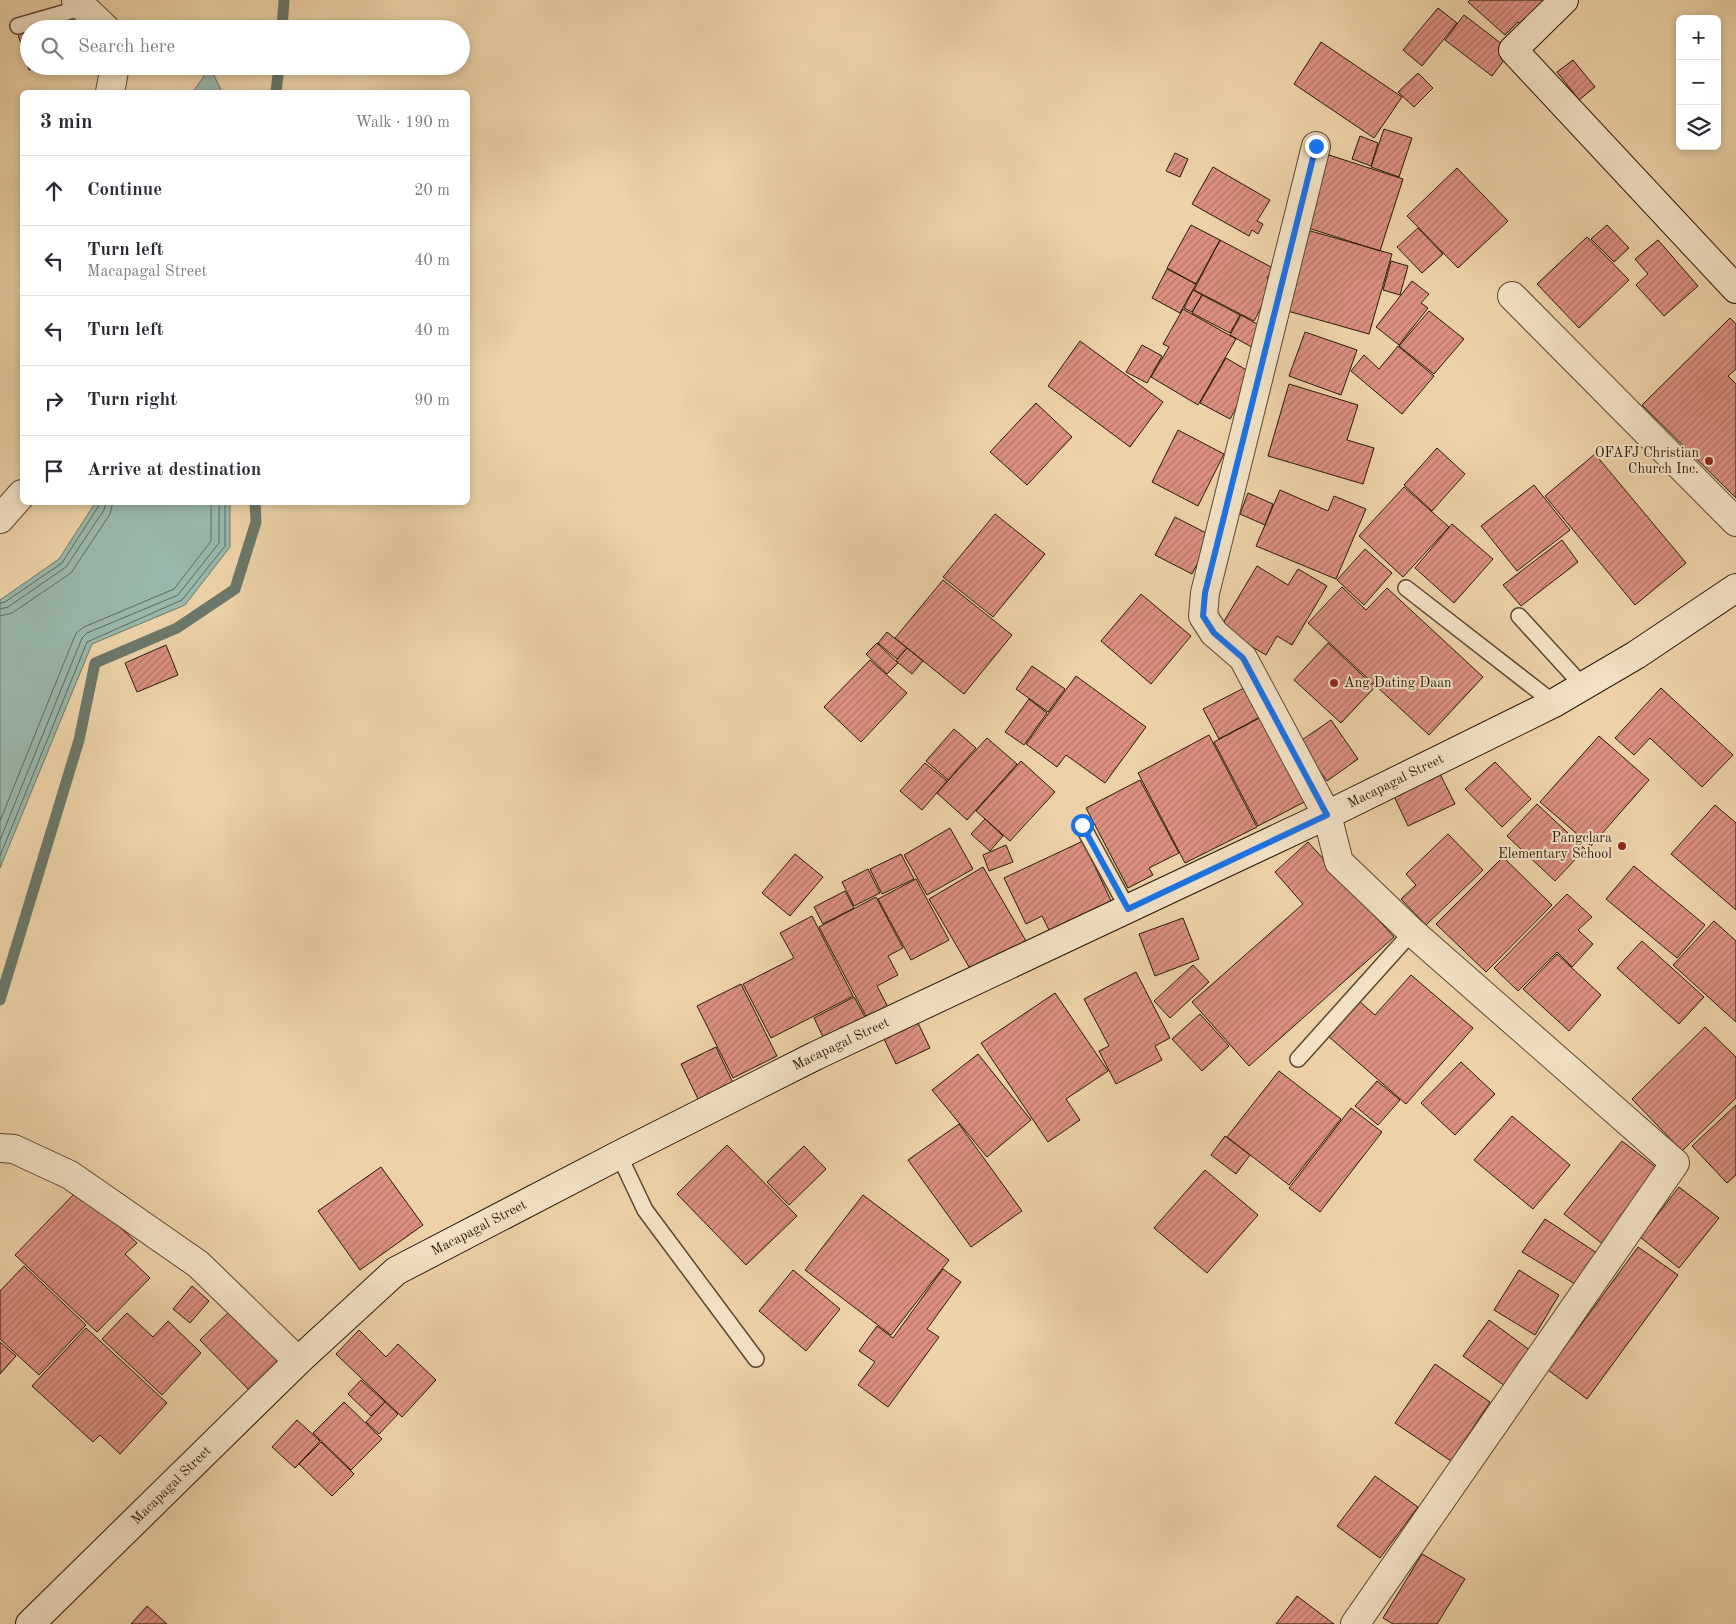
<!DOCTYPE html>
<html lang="en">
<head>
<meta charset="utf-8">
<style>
	:root { --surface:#fff; --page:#f2f2f3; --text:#2b2b33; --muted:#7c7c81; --line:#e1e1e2 }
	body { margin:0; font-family:"Old Standard TT",serif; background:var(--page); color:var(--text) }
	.controls { position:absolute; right:15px; top:15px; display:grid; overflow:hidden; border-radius:8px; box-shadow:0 2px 8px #0003 }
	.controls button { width:45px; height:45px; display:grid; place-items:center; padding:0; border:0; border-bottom:1px solid var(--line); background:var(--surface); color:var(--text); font:25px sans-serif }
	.stop { position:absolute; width:15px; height:15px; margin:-11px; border:4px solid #1a73e8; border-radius:50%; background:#fff }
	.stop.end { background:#1a73e8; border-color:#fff; box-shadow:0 1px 5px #0008 }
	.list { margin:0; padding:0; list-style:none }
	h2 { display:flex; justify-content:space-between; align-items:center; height:65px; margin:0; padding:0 20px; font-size:21px }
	h2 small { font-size:16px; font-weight:400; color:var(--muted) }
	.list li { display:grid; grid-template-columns:32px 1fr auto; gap:15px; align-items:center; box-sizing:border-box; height:70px; padding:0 20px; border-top:1px solid var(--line) }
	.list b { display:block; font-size:19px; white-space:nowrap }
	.list p { margin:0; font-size:16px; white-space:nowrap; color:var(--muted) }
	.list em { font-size:16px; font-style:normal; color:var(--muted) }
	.icon { flex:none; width:28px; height:28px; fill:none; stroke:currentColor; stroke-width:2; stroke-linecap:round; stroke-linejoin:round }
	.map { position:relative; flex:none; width:1736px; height:1624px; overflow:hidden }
	.search { position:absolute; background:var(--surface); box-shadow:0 2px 8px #0003; left:20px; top:20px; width:450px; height:55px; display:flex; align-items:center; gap:12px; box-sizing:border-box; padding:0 18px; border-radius:28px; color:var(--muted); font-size:19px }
	.panel { position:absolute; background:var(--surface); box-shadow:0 2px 8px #0003; left:20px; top:90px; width:450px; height:415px; border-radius:8px }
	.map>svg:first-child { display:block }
	.water { fill:#99b7aa; stroke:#6b786a }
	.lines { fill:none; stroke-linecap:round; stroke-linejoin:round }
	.shore { stroke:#60685a; stroke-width:1 }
	.stream { stroke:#6b786a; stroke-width:11 }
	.building { fill:url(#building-hatch); stroke:#27190a }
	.lane-casing { stroke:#584731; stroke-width:18 }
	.street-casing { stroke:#584731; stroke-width:30 }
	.secondary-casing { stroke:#27190a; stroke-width:30 }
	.lane { stroke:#f3e2c6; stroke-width:15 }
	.street { stroke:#f3e2c6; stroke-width:28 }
	.secondary { stroke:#f3e2c6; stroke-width:28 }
	.route { stroke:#1a73e8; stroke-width:6 }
	.poi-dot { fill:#8f2418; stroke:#f3e2c6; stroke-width:2 }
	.labels { text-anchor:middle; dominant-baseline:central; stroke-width:4; stroke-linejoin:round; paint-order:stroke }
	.poi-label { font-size:14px; fill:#27190a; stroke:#f3e2c6; text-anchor:end }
	.street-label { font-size:14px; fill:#27190a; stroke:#f3e2c6 }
</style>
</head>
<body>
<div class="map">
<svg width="1736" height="1624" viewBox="0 0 1736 1624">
	<defs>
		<pattern id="building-hatch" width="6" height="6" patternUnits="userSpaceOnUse" patternTransform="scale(1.25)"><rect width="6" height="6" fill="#dd9081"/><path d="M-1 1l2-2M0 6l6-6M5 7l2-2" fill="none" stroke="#b37568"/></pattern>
	</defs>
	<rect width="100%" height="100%" fill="#edd2a7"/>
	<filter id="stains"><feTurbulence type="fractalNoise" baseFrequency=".004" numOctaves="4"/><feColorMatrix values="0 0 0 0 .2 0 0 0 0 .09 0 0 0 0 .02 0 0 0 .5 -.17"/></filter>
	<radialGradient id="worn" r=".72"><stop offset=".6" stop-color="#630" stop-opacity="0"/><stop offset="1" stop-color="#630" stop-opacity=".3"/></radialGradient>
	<path class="water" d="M210,67L222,92H193Z
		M95,503H230V547L185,605L92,644L0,868V600L59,559Z"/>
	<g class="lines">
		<path class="shore" d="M0,603L5,602L62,563L98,507L99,502
			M0,609L8,607L66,567L104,510L106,502
			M0,616L12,613L71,573L110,514L113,502
			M0,821L76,633L84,627L174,589L211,541V502
			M0,840L82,638L87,633L178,595L219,543V502
			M0,856L87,642L182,600L225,546V502"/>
		<path class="stream" d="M282,29L284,0
			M276,92L279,66
			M0,1000L79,740L95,663L177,628L235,589L256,522L255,502"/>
	</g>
	<path class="building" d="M1470,0H1545L1523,26L1518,22L1505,35L1468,2Z
		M1438,8L1457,23L1422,66L1403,50Z
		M1464,15L1511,51L1492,76L1445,40Z
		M60,17L64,29H29V66H42L29,70L17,31Z
		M1321,42L1402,97L1374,138L1294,84Z
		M1573,60L1595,87L1579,100L1557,72Z
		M1418,73L1433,88L1414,107L1398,92Z
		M1384,129L1412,138L1399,177L1371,167Z
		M1360,136L1378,143L1371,166L1352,159Z
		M1175,153L1188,159L1180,177L1166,171Z
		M1326,154L1403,179L1380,251L1302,226Z
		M1213,167L1270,200L1257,221L1263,224L1258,234L1252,230L1249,236L1192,204Z
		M1457,168L1508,221L1458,268L1407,216Z
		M1191,225L1220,240L1196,284L1167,268Z
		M1607,225L1629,248L1614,262L1591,239Z
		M1418,228L1443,254L1422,273L1397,247Z
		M1307,230L1392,254L1369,334L1284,310Z
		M1587,237L1629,280L1579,328L1537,284Z
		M1220,240L1273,268L1267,278L1275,282L1254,321L1194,290Z
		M1658,240L1698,286L1664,316L1636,285L1648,274L1635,259Z
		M1391,261L1408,266L1400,295L1383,290Z
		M1167,269L1196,284L1180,313L1152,298Z
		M1412,281L1429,294L1421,303L1428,308L1399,345L1376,327Z
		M1193,290L1202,295L1192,312L1184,308Z
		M1202,295L1240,315L1230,333L1192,313Z
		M1183,309L1236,339L1198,405L1151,377L1169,347L1163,344Z
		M1429,311L1464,339L1434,374L1399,346Z
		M1241,315L1266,329L1255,349L1230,335Z
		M1730,318L1736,324V369L1728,376L1736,384V498L1642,405Z
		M1305,332L1357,350L1341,395L1289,376Z
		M1080,341L1163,402L1130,447L1048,386Z
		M1142,345L1162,356L1147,383L1126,372Z
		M1398,346L1434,376L1402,414L1351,371L1364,355L1379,369Z
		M1226,358L1255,375L1230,419L1200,403Z
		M1289,384L1358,405L1347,440L1374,448L1363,484L1268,456Z
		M1036,403L1072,437L1027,485L990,452Z
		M1178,430L1224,454L1198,506L1152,482Z
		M1437,448L1465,474L1432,511L1404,485Z
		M1595,454L1686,563L1635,605L1545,496Z
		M1534,485L1570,530L1517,571L1481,526Z
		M1404,487L1449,527L1403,577L1359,536Z
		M1280,490L1328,511L1334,496L1366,509L1336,579L1256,546Z
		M1248,493L1273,504L1265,525L1240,514Z
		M995,514L1045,554L993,617L943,577Z
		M1175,517L1212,536L1192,574L1155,555Z
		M1452,524L1493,559L1454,603L1415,568Z
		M1562,540L1578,562L1521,606L1503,585Z
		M1365,549L1392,573L1364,605L1337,580Z
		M1257,566L1288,585L1298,569L1327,586L1292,645L1277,636L1266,655L1220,628Z
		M943,580L1012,635L964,694L895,638Z
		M1342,587L1366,610L1387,588L1483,677L1429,735L1308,623Z
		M1141,594L1191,636L1151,684L1101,641Z
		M887,632L907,648L897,659L878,643Z
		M877,643L898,663L887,674L866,654Z
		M1328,643L1375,687L1341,723L1294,680Z
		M166,645L178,675L137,692L125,663Z
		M907,648L923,661L912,674L896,661Z
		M870,660L907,693L861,742L824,707Z
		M1032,666L1065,689L1048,712L1016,689Z
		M1076,676L1146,727L1105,783L1066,755L1057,767L1026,744Z
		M1244,688L1260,717L1219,739L1203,709Z
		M1661,688L1733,755L1702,787L1650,738L1634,755L1615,738Z
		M1029,699L1047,713L1024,745L1005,732Z
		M1269,713L1314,797L1258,826L1214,742Z
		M1331,720L1358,759L1327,781L1299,742Z
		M954,729L976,748L948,780L926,761Z
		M1209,735L1257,827L1185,863L1138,773Z
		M1599,736L1649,780L1591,846L1540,802Z
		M987,738L1017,764L967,820L937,793Z
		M1021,761L1055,792L1010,841L976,811Z
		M1495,762L1531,799L1502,827L1465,789Z
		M925,763L947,781L922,810L900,791Z
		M1437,768L1455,804L1408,826L1391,790Z
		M1140,780L1179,853L1149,868L1153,875L1128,888L1086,808Z
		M1537,804L1585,849L1555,881L1507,836Z
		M1715,805L1736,823V910L1671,854Z
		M985,819L1003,836L990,851L971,834Z
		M950,828L973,869L927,895L904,855Z
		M1448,834L1483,870L1426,925L1401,899L1416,885L1406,874Z
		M1083,841L1112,903L1050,932L1042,916L1026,924L1004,878Z
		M1308,842L1394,937L1249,1066L1192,1002L1303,904L1275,872Z
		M1006,845L1013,862L989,871L983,855Z
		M795,854L823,877L790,916L762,893Z
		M901,854L914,879L882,894L870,869Z
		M1503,857L1552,905L1486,972L1436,924Z
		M1634,866L1705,925L1677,958L1606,899Z
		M983,867L1026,941L972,972L929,899Z
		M868,869L880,893L854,906L842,882Z
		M916,879L949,940L911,960L878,899Z
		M845,891L854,908L823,924L814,907Z
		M1567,894L1592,917L1578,930L1593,944L1572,967L1557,952L1518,991L1494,968Z
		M876,897L903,948L888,956L898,975L877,986L888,1007L867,1018L819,927Z
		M812,916L853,996L771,1038L743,984L794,958L780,933Z
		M1183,918L1199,959L1155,976L1139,934Z
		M1714,921L1736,941V1022L1673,965Z
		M1642,941L1704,997L1679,1024L1617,968Z
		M1557,954L1601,995L1569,1031L1523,989Z
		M1193,965L1209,982L1170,1018L1154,1001Z
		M1136,972L1170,1038L1155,1046L1162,1060L1116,1084L1099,1051L1109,1046L1084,999Z
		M1411,975L1473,1028L1406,1104L1328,1036L1359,1001L1375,1015Z
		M741,984L777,1056L733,1078L697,1006Z
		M1055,993L1108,1071L1066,1099L1080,1120L1048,1142L981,1043Z
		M854,997L865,1017L824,1039L814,1018Z
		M1200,1014L1229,1046L1202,1071L1172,1039Z
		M918,1023L930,1048L896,1064L884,1039Z
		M1705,1027L1736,1057V1098L1682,1151L1632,1099Z
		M716,1047L734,1085L699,1101L681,1064Z
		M978,1054L1031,1120L987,1157L932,1090Z
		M1461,1062L1495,1094L1455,1135L1421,1103Z
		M1279,1071L1341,1119L1289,1185L1227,1137Z
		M1377,1081L1400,1100L1378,1125L1355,1106Z
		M1736,1105V1175L1727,1183L1692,1146Z
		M1351,1108L1382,1132L1320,1212L1289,1188Z
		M1512,1116L1570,1165L1533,1209L1474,1160Z
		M959,1124L1022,1211L971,1247L908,1160Z
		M1225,1136L1250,1155L1236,1174L1211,1155Z
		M1622,1141L1662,1172L1604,1245L1564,1214Z
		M727,1145L797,1216L746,1265L677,1194Z
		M804,1146L826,1169L789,1205L767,1182Z
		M381,1167L423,1225L360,1270L318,1211Z
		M1205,1170L1258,1215L1207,1273L1154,1228Z
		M1679,1187L1719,1218L1679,1268L1640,1237Z
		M79,1189L137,1243L125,1254L150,1278L97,1332L15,1255Z
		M863,1195L949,1260L891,1335L805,1270Z
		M1545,1219L1597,1253L1575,1284L1522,1252Z
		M1638,1247L1678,1275L1587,1399L1548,1370Z
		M24,1266L86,1325L39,1375L0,1339V1291Z
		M943,1269L961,1282L927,1329L939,1337L888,1407L858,1385L875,1362L859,1351L877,1326L893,1338Z
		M793,1270L840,1309L806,1351L759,1311Z
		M1519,1270L1559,1295L1535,1335L1494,1310Z
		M192,1286L209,1301L190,1323L173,1309Z
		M232,1309L283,1360L251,1392L200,1340Z
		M127,1313L153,1337L168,1321L201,1353L162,1395L102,1339Z
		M1489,1320L1531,1351L1505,1386L1463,1356Z
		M86,1328L167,1403L120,1454L100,1435L93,1442L32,1386Z
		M359,1330L386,1357L398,1344L436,1380L402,1417L336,1354Z
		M0,1342L16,1356L0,1374Z
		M1435,1364L1490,1402L1451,1461L1395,1423Z
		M361,1380L385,1402L371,1416L348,1394Z
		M344,1402L382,1439L351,1470L313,1433Z
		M385,1402L398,1414L379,1434L366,1422Z
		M297,1420L320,1441L295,1468L272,1447Z
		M321,1442L354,1474L332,1496L299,1464Z
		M1375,1476L1418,1507L1380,1558L1337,1526Z
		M1422,1554L1465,1579L1437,1624H1393L1383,1618Z
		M1297,1596L1334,1624H1276Z
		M147,1606L167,1624H131Z"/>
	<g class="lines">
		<g class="lane-casing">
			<path id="lane" d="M18,26L84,7
				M1406,588L1554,703
				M1519,616L1583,686
				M1082,825L1128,909
				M1298,1059L1412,932
				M619,1155L645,1210L756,1359"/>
		</g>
		<g class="street-casing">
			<path id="street" d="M76,0L106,29
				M110,92L115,66
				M1316,146L1205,593L1203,616L1214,633L1243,658L1327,815L1339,862L1412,932L1675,1163L1355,1624
				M1512,296L1736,522
				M0,519L22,494
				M0,1148L14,1149L70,1175L198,1264L298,1361"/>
		</g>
		<g class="secondary-casing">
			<g id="secondary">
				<path d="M1564,0L1513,50L1736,289"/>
				<path id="s1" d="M30,1624L298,1361L396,1271L619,1155L815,1056L1327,815L1554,703L1636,655L1736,588"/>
			</g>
		</g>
		<use href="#lane" class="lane"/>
		<use href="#street" class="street"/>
		<use href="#secondary" class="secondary"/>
	</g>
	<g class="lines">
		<path class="route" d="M1082,825L1128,909L1327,815L1243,658L1214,633L1203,616L1205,593L1316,146"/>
	</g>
	<g class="poi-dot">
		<circle cx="1709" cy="461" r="5"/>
		<circle cx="1334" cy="683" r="5"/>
		<circle cx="1622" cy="846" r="5"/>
	</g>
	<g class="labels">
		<g class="poi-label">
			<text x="1699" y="453">OFAFJ Christian<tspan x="1699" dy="16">Church Inc.</tspan></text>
			<text x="1344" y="683" text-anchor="start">Ang Dating Daan</text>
			<text x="1612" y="838">Pangclara<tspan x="1612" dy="16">Elementary School</tspan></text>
		</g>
		<g class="street-label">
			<text stroke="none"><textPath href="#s1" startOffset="1622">Macapagal Street</textPath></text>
			<text stroke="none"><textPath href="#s1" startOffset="1008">Macapagal Street</textPath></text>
			<text stroke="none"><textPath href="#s1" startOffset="602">Macapagal Street</textPath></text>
			<text stroke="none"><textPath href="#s1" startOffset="198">Macapagal Street</textPath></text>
		</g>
	</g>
	<rect width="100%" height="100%" filter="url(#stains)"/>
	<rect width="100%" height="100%" fill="url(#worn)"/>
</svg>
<div class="controls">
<button>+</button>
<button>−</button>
<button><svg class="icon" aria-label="layers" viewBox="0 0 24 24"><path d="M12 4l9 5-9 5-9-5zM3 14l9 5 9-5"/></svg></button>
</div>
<div class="stop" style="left:1082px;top:825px"></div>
<div class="stop end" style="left:1316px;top:146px"></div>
<div class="search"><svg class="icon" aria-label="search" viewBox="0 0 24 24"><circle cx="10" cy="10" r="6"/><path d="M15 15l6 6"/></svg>Search here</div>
<section class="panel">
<h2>3 min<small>Walk · 190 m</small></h2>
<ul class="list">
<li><svg class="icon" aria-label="ahead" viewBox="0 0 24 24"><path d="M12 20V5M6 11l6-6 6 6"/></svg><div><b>Continue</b></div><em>20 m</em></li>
<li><svg class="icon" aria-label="left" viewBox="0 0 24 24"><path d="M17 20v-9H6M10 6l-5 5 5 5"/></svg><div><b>Turn left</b><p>Macapagal Street</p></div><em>40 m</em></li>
<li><svg class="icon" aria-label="left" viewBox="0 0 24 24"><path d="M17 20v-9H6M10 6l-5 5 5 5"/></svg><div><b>Turn left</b></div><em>40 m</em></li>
<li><svg class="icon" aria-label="right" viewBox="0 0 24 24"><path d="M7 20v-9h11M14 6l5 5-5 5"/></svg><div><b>Turn right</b></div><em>90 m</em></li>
<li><svg class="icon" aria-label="arrive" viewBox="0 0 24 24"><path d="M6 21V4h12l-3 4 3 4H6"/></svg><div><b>Arrive at destination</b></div></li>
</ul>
</section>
</div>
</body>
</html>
